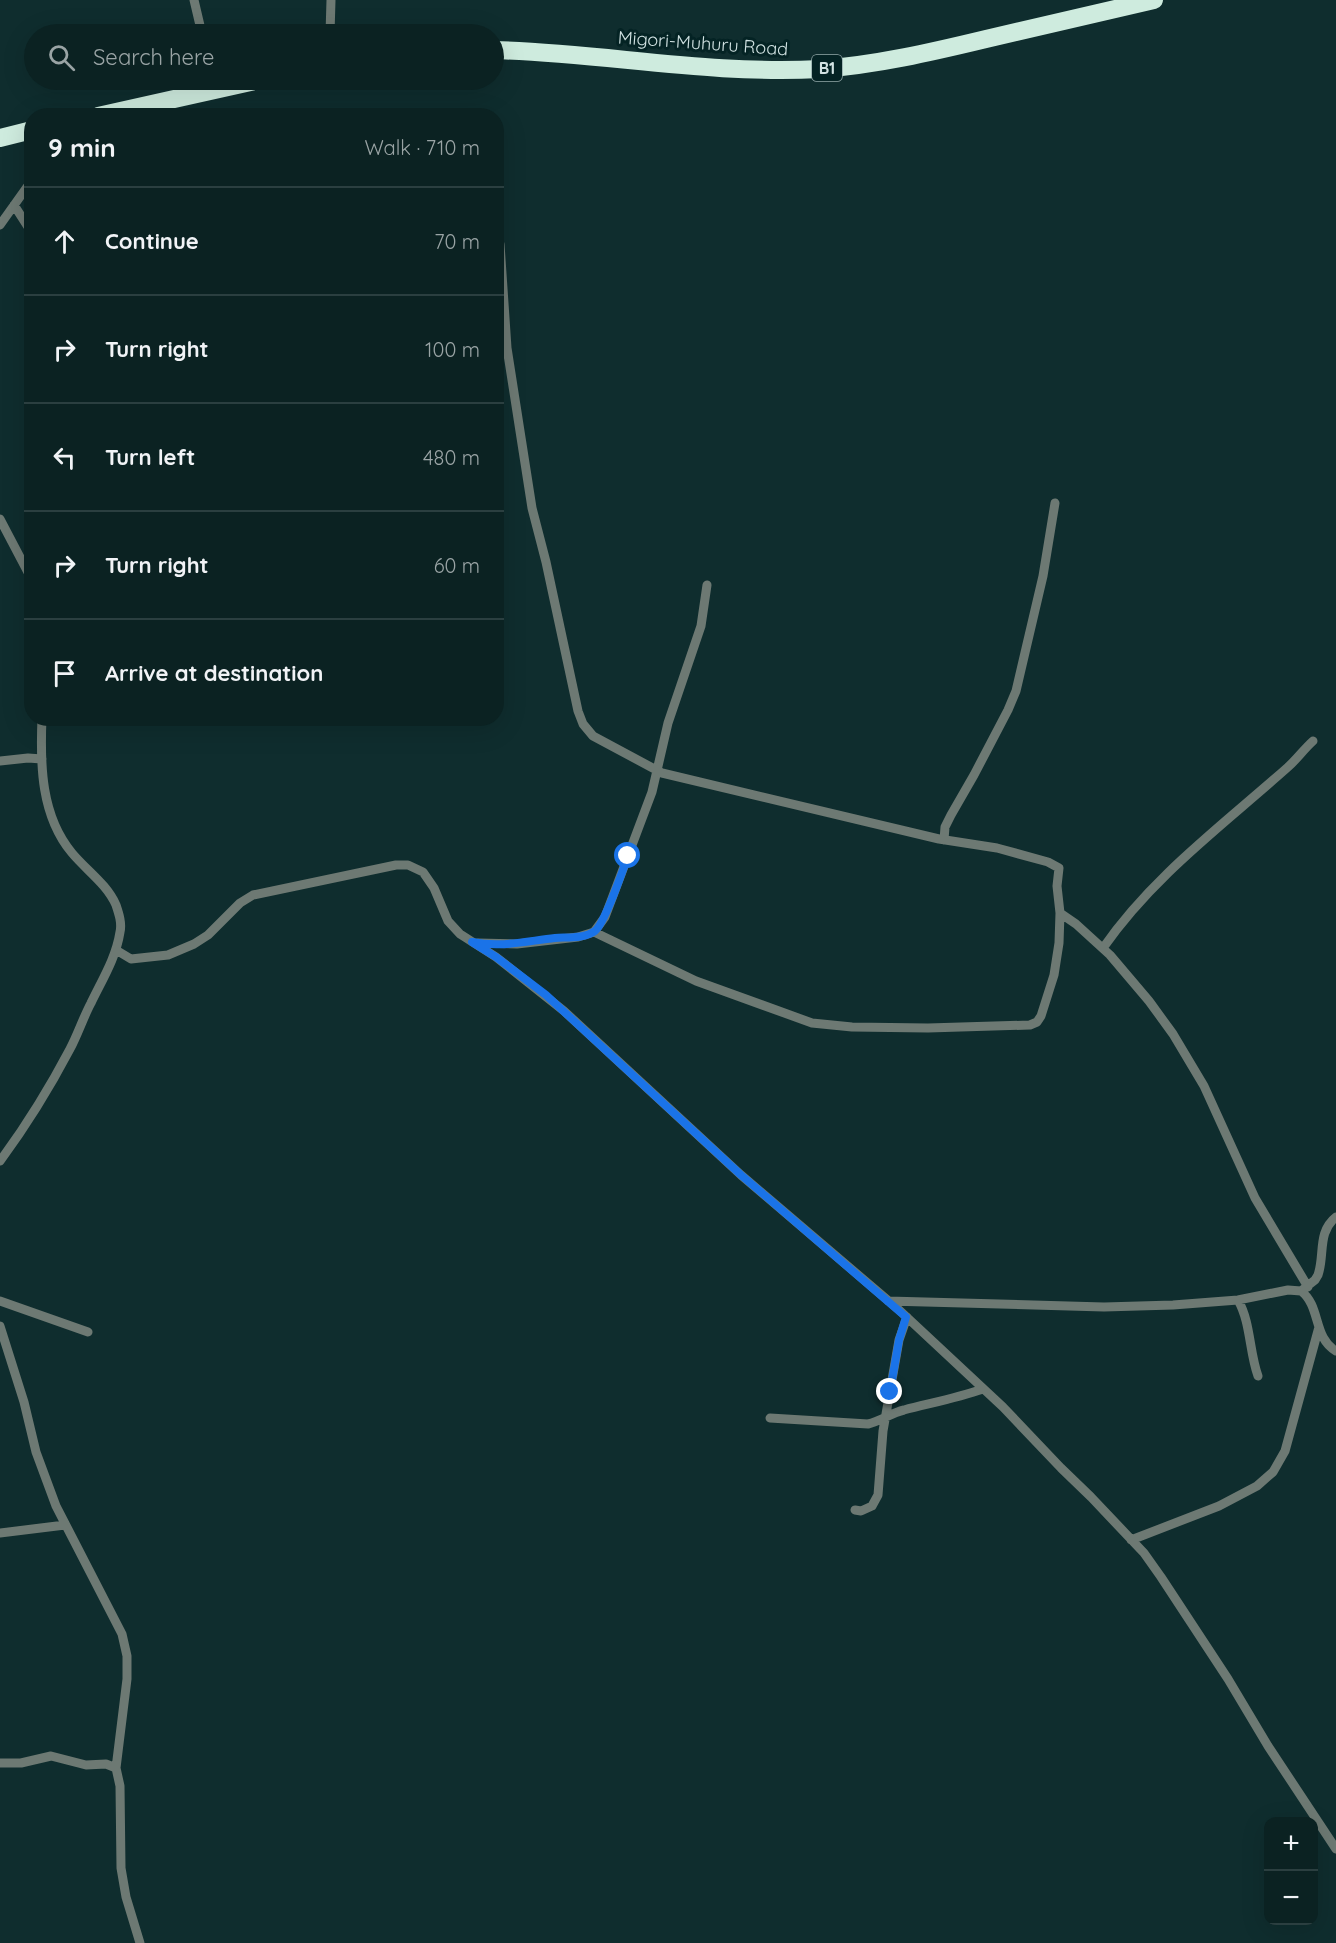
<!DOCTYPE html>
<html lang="en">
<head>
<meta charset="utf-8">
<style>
	:root { --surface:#0b2222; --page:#192f2f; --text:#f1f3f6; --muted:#9aa4a5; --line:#2b3f40 }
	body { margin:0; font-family:Quicksand,sans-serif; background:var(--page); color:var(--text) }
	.controls { position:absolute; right:18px; bottom:18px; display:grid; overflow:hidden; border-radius:12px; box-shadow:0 6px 24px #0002 }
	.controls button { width:54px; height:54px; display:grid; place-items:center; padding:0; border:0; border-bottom:2px solid var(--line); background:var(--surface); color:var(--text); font:30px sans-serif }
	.stop { position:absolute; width:18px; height:18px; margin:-14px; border:4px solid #1a73e8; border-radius:50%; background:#fff }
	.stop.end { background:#1a73e8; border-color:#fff; box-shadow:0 2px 6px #0008 }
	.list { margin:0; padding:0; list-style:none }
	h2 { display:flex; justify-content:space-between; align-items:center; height:78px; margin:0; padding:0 24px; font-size:26px }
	h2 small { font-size:20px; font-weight:400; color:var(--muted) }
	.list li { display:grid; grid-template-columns:39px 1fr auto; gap:18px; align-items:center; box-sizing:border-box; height:108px; padding:0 24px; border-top:2px solid var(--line) }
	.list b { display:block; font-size:22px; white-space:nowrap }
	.list em { font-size:20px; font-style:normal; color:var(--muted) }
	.icon { flex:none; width:33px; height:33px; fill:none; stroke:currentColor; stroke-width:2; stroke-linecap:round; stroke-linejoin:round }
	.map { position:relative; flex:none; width:1336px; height:1943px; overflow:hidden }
	.search { position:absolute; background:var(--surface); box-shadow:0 6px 24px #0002; left:24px; top:24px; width:480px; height:66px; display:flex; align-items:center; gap:15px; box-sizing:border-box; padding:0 21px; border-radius:33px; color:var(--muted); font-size:22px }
	.panel { position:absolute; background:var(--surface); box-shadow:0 6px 24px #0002; left:24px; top:108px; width:480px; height:618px; border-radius:24px }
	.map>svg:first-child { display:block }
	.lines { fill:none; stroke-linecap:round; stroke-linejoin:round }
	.street { stroke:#6d7973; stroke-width:9 }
	.highway { stroke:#ceebde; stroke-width:18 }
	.route { stroke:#1a73e8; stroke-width:8 }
	.labels { text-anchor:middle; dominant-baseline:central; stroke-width:6; stroke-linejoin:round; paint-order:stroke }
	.shield { fill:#042324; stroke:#94a9a9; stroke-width:1.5 }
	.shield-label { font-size:16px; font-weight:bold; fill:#d1e2e2 }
	.street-label { font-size:18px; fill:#d1e2e2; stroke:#042324 }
</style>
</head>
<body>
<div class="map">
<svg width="1336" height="1943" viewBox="0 0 1336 1943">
	<rect width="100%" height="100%" fill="#0f2d2e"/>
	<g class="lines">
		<path class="street" d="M194,0L202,34
			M330,34L331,0
			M14,205L32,233
			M0,225L32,180
			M500,244L507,348L532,508L546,562L578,711L583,724L593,736L662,773L939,839L997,848L1048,862L1059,868L1057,886L1060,913L1059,943L1054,975L1041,1016L1037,1022L1030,1025L928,1028L852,1027L812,1023L696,981L594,932
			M0,519L32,580
			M0,761L28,758L42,759
			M944,840L945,827L951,815L974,775L1008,710L1016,691L1043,576L1055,503
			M1060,913L1076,924L1110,955L1149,1001L1173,1034L1204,1086L1255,1198L1308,1287
			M478,943L517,944L578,937L594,932L605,917L652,792L668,723L701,626L707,585
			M1103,948C1153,876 1223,825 1288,767C1297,759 1304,749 1313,741
			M116,950L131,959L168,955L194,944L208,935L240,903L253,895L396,865H408L423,872L434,888L448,921L460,934L496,957L564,1011L741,1175L898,1309L1003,1407L1061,1468L1091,1497L1144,1553L1161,1577L1228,1679L1268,1746L1336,1849
			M0,1161C26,1126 50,1087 70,1049C78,1034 83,1018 91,1003C102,980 116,958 120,932C122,923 119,914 116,905C107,884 86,870 72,853C41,816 40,765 42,718
			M1301,1291C1321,1306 1313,1338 1336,1351
			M1238,1300C1251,1323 1249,1351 1258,1376
			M0,1301L88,1332
			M888,1301L1104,1307L1173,1305L1238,1300L1288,1290L1301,1291L1315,1280L1318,1275C1325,1255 1317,1232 1336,1217
			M0,1326L24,1402L36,1452L56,1506L122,1634L127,1656V1679L116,1768L120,1786L121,1868L126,1897L140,1943
			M770,1418L868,1424C881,1421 891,1413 904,1410C931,1403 957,1398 983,1389
			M855,1510L861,1511L872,1506L878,1495L883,1431L899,1340L907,1317
			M0,1533L65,1525
			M1131,1540L1219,1506L1257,1486L1273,1472L1285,1451L1319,1327
			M0,1763H21L51,1756L86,1765L106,1764L116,1768"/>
		<path class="highway" d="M494,50C603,53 711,75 820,69C876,65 932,52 986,39C1042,26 1098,13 1154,0
			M98,116L259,80
			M0,138L32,130"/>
	</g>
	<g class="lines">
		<path class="route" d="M628,856C622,872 605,923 595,931C584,939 567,937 555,938C527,941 501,948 472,942L496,957L546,995L741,1175L906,1317L899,1340L890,1392"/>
	</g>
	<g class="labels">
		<rect class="shield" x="812" y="55" width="30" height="26" rx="4.5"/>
		<g class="shield-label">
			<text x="827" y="68">B1</text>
		</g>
		<g class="street-label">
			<text transform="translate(703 43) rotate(4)">Migori-Muhuru Road</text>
		</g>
	</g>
</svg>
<div class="controls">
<button>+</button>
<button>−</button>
</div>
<div class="stop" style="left:628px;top:856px"></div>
<div class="stop end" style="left:890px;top:1392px"></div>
<div class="search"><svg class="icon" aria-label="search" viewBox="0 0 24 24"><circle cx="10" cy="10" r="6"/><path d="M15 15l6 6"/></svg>Search here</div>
<section class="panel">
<h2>9 min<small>Walk · 710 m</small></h2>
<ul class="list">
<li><svg class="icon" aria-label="ahead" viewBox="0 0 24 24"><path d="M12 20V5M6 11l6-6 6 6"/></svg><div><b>Continue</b></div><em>70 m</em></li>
<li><svg class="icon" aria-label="right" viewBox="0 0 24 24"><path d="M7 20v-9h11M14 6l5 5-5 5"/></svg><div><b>Turn right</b></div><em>100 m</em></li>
<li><svg class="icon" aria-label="left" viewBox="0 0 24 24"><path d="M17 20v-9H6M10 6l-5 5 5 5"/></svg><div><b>Turn left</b></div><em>480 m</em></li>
<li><svg class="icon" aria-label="right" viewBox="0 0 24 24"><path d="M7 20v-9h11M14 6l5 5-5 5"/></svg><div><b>Turn right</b></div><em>60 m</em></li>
<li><svg class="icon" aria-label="arrive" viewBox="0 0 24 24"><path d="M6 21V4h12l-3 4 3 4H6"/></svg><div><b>Arrive at destination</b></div></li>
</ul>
</section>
</div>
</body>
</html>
